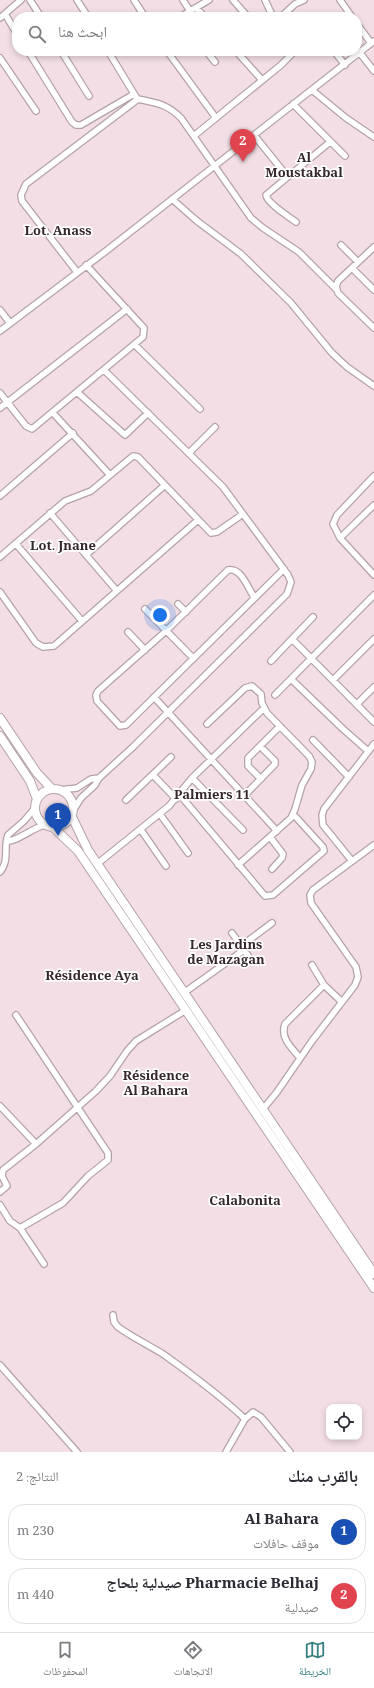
<!DOCTYPE html>
<html lang="ar">
<head>
<meta charset="utf-8">
<style>
	:root { --surface:#fff; --page:#f2f2f3; --text:#2b2b33; --muted:#7c7c81; --line:#e1e1e2; --accent:#388082 }
	body { margin:0; font-family:Georgia,"Noto Naskh Arabic",serif; background:var(--page); color:var(--text); direction:rtl }
	.controls { position:absolute; right:12px; bottom:12px; display:grid; overflow:hidden; border-radius:8px; box-shadow:0 2px 6px #0003 }
	.controls button { width:36px; height:36px; display:grid; place-items:center; padding:0; border:0; border-bottom:1px solid var(--line); background:var(--surface); color:var(--text); font:20px sans-serif }
	.you { position:absolute; left:160px; top:615px; width:14px; height:14px; margin:-10px; border:3px solid #fff; border-radius:50%; background:#1a73e8; box-shadow:0 0 0 6px #1a73e833 }
	.badge { display:grid; place-items:center; width:26px; height:26px; border-radius:50%; background:var(--accent); color:#fff; font-size:13px; font-weight:700 }
	.pin { position:absolute; translate:-50% -33px; filter:drop-shadow(0 1px 2px #0008) }
	.pin::after { content:''; position:absolute; top:21px; width:14px; height:12px; background:inherit; clip-path:polygon(0 0,100% 0,50% 100%) }
	.list { margin:0; padding:0; list-style:none }
	h2 { display:flex; justify-content:space-between; align-items:center; height:52px; margin:0; padding:0 16px; font-size:17px }
	h2 small { font-size:13px; font-weight:400; color:var(--muted) }
	.list li { display:grid; grid-template-columns:26px 1fr auto; gap:12px; align-items:center; box-sizing:border-box; height:56px; margin:0 8px 8px; padding:0 8px; border:1px solid var(--line); border-radius:16px }
	.list b { display:block; font-size:15px; white-space:nowrap }
	.list p { margin:0; font-size:13px; white-space:nowrap; color:var(--muted) }
	.list em { font-size:13px; font-style:normal; color:var(--muted) }
	.icon { flex:none; width:22px; height:22px; fill:none; stroke:currentColor; stroke-width:2; stroke-linecap:round; stroke-linejoin:round }
	.map { position:relative; flex:none; width:374px; height:1452px; overflow:hidden; direction:ltr }
	.search { position:absolute; background:var(--surface); box-shadow:0 2px 6px #0003; left:12px; right:12px; top:12px; height:44px; display:flex; align-items:center; gap:10px; box-sizing:border-box; padding:0 14px; border-radius:16px; color:var(--muted); font-size:15px }
	.sheet { height:180px; background:var(--surface) }
	nav { display:flex; justify-content:space-around; align-items:center; box-sizing:border-box; height:56px; border-top:1px solid var(--line); background:var(--surface); font-size:11px; color:var(--muted) }
	nav a { display:grid; justify-items:center; gap:2px }
	nav .on { color:var(--accent) }
	.map>svg:first-child { display:block }
	.lines { fill:none; stroke-linecap:round; stroke-linejoin:round }
	.minor-casing { stroke:#b4a2a7; stroke-width:8 }
	.secondary-casing { stroke:#b4a2a7; stroke-width:10 }
	.minor { stroke:#fff; stroke-width:5.5 }
	.secondary { stroke:#fff; stroke-width:8 }
	.labels { text-anchor:middle; dominant-baseline:central; stroke-width:3.5; stroke-linejoin:round; paint-order:stroke }
	.quarter-label { font-size:13px; font-weight:bold; fill:#35262b; stroke:#fff }
</style>
</head>
<body>
<div class="map">
<svg width="374" height="1452" viewBox="0 0 374 1452">
	<rect width="100%" height="100%" fill="#f2dee4"/>
	<g class="lines">
		<g class="minor-casing">
			<path id="minor" d="M30,0L41,17
				M77,0L88,17
				M134,0L145,17
				M183,0L190,11
				M233,0L248,17
				M265,0L273,17
				M340,0L352,17
				M196,8L205,17
				M5,14L17,34
				M180,17L209,0
				M281,17L295,4L304,0
				M0,18L21,0
				M357,24L371,43
				M28,51L72,122L76,125H81L134,94
				M61,51L89,96
				M108,51L136,97
				M167,51L216,118
				M206,51L215,62
				M236,51L262,80
				M334,51L345,65
				M360,53L374,71
				M240,55L245,51
				M0,58L36,111
				M312,90L346,118L374,137
				M293,104L345,156
				M195,135L281,65L295,51
				M254,135L287,176
				M172,199L197,221L241,254L291,303L332,353L347,367L374,386
				M296,222C288,216 267,203 266,195L330,142
				M341,245L358,262
				M374,247L338,281L336,286L338,293L374,328
				M352,268L374,290
				M77,272L22,201L21,195L26,184L138,99C157,103 167,104 181,118L251,218L263,228L299,252L336,289
				M0,310L10,323
				M0,331L106,251L374,41
				M135,345L200,409
				M77,392L125,435L148,413
				M0,393L26,426L32,429L143,337L144,328L86,265
				M0,408L127,309
				M53,413L110,475
				M189,453L215,427
				M374,476L337,515L333,524L340,538L374,575
				M0,496L73,433
				M50,513L117,591
				M340,538L374,505
				M16,544L82,621
				M86,555L165,485
				M0,557L65,501L91,491L133,456L138,457L211,533L217,532L243,514
				M0,592L36,643L43,647L54,646L198,520
				M254,597C248,588 241,567 228,570L166,631L98,691L96,695L97,701L120,726L126,725L284,569
				M178,604L186,612
				M145,609L193,658
				M128,632L145,650
				M292,639L374,722
				M271,661L313,617
				M291,679L343,729L368,751
				M333,680L374,639
				M275,695L374,595
				M154,697L277,831
				M357,704L374,687
				M207,724L245,688L252,686L261,694L262,703L267,713L309,756L312,762L311,769L302,785L295,809L291,818L238,865
				M313,740L349,777
				M153,775L176,799
				M192,778L243,830
				M261,779L248,766V758L280,726
				M60,790L77,788L91,779L99,778
				M180,795L265,896L273,895L324,851L323,847L293,814
				M245,795L275,764V761L260,746
				M126,800L171,757
				M74,809L81,798L95,785L99,778L133,747L287,594L291,582L288,575L223,487L104,370
				M160,814L188,853
				M141,830L166,866
				M270,837L283,854L282,858L272,869
				M7,841C16,842 33,828 44,825
				M352,861L323,825L322,815L324,809L374,744
				M97,864L169,806L192,778L264,708
				M0,872C10,860 3,847 8,835L24,821L35,808
				M232,933L249,957
				M241,946L272,923
				M312,965L324,985L342,1002
				M185,992L244,950
				M16,1015L108,1153V1160L88,1176L63,1203L20,1228
				M300,1058C291,1047 280,1038 285,1024L324,985
				M0,1106L36,1144
				M263,1109L277,1092L312,1041L355,985L358,977L356,967L311,903L310,895L313,890L374,845
				M0,1192L7,1186L2,1176L3,1170L36,1144L96,1091L110,1076L127,1051L136,1041L186,1010
				M0,1205L10,1221L20,1228L44,1264
				M113,1315L114,1322L118,1327C132,1337 148,1345 163,1354C191,1374 220,1395 245,1419
				M0,1365L77,1452
				M226,1452L245,1419L253,1412L261,1417L290,1452"/>
		</g>
		<g class="secondary-casing">
			<path id="secondary" d="M0,718L37,773L52,789
				M0,736L30,781L37,799
				M35 808a19 19 0 1 1 38 0a19 19 0 1 1-38 0Z
				M72,817L88,850L374,1274
				M54,828L78,851L374,1288"/>
		</g>
		<use href="#minor" class="minor"/>
		<use href="#secondary" class="secondary"/>
	</g>
	<g class="labels">
		<g class="quarter-label">
			<text x="304" y="159">Al<tspan x="304" dy="15">Moustakbal</tspan></text>
			<text x="58" y="232">Lot. Anass</text>
			<text x="63" y="547">Lot. Jnane</text>
			<text x="212" y="796">Palmiers 11</text>
			<text x="226" y="946">Les Jardins<tspan x="226" dy="15">de Mazagan</tspan></text>
			<text x="92" y="977">Résidence Aya</text>
			<text x="156" y="1077">Résidence<tspan x="156" dy="15">Al Bahara</tspan></text>
			<text x="245" y="1202">Calabonita</text>
		</g>
	</g>
</svg>
<div class="controls">
<button><svg class="icon" aria-label="locate" viewBox="0 0 24 24"><circle cx="12" cy="12" r="6"/><path d="M12 2v4M12 18v4M2 12h4M18 12h4"/></svg></button>
</div>
<div class="you"></div>
<div class="pin badge" style="left:58px;top:836px;background:#1a4fb4">1</div>
<div class="pin badge" style="left:243px;top:162px;background:#e0444e">2</div>
<div class="search"><svg class="icon" aria-label="search" viewBox="0 0 24 24"><circle cx="10" cy="10" r="6"/><path d="M15 15l6 6"/></svg>ابحث هنا</div>
</div>
<section class="sheet">
<h2>بالقرب منك<small>النتائج: 2</small></h2>
<ul class="list">
<li><span class="badge" style="background:#1a4fb4">1</span><div><b>Al Bahara</b><p>موقف حافلات</p></div><em>230 m</em></li>
<li><span class="badge" style="background:#e0444e">2</span><div><b>Pharmacie Belhaj صيدلية بلحاج</b><p>صيدلية</p></div><em>440 m</em></li>
</ul>
</section>
<nav>
<a class="on"><svg class="icon" aria-label="map" viewBox="0 0 24 24"><path d="M3 6l6-2 6 2 6-2v14l-6 2-6-2-6 2zM9 4v14M15 6v14"/></svg>الخريطة</a>
<a><svg class="icon" aria-label="directions" viewBox="0 0 24 24"><path d="M12 3l9 9-9 9-9-9zM9 14v-3h6M13 9l2 2-2 2"/></svg>الاتجاهات</a>
<a><svg class="icon" aria-label="saved" viewBox="0 0 24 24"><path d="M7 4h10v16l-5-4-5 4z"/></svg>المحفوظات</a>
</nav>
</body>
</html>
